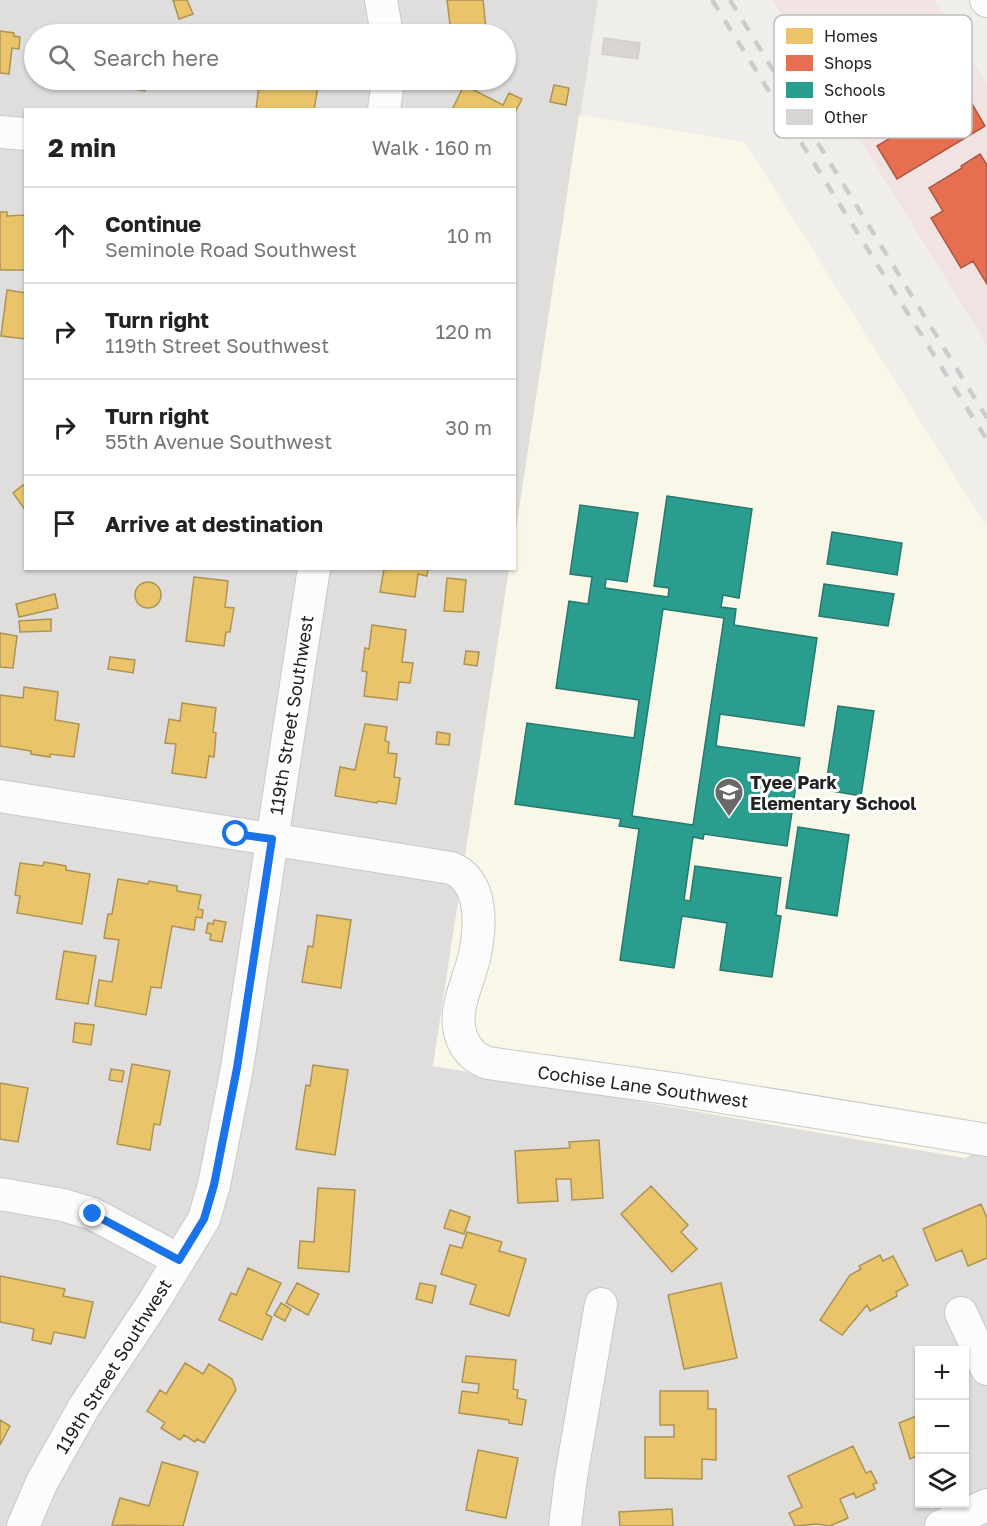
<!DOCTYPE html>
<html lang="en">
<head>
<meta charset="utf-8">
<style>
	:root { --surface:#fff; --page:#f2f2f2; --text:#222; --muted:#767676; --line:#e0e0e0 }
	body { margin:0; font-family:"Golos Text",sans-serif; background:var(--page); color:var(--text) }
	.controls { position:absolute; right:18px; bottom:18px; display:grid; overflow:hidden; border-radius:0px; box-shadow:0 2px 4px #0004 }
	.controls button { width:54px; height:54px; display:grid; place-items:center; padding:0; border:0; border-bottom:2px solid var(--line); background:var(--surface); color:var(--text); font:30px sans-serif }
	.stop { position:absolute; width:18px; height:18px; margin:-14px; border:4px solid #1a73e8; border-radius:50%; background:#fff }
	.stop.end { background:#1a73e8; border-color:#fff; box-shadow:0 2px 6px #0008 }
	.list { margin:0; padding:0; list-style:none }
	h2 { display:flex; justify-content:space-between; align-items:center; height:78px; margin:0; padding:0 24px; font-size:26px }
	h2 small { font-size:20px; font-weight:400; color:var(--muted) }
	.list li { display:grid; grid-template-columns:39px 1fr auto; gap:18px; align-items:center; box-sizing:border-box; height:96px; padding:0 24px; border-top:2px solid var(--line) }
	.list b { display:block; font-size:22px; white-space:nowrap }
	.list p { margin:0; font-size:20px; white-space:nowrap; color:var(--muted) }
	.list em { font-size:20px; font-style:normal; color:var(--muted) }
	.icon { flex:none; width:33px; height:33px; fill:none; stroke:currentColor; stroke-width:2; stroke-linecap:round; stroke-linejoin:round }
	.map { position:relative; flex:none; width:987px; height:1526px; overflow:hidden }
	.search { position:absolute; background:var(--surface); box-shadow:0 2px 4px #0004; left:24px; top:24px; width:492px; height:66px; display:flex; align-items:center; gap:15px; box-sizing:border-box; padding:0 21px; border-radius:33px; color:var(--muted); font-size:22px }
	.panel { position:absolute; background:var(--surface); box-shadow:0 2px 4px #0004; left:24px; top:108px; width:492px; height:462px; border-radius:0px }
	.map>svg:first-child { display:block }
	.residential { fill:#dfdedc; fill-rule:evenodd }
	.commercial { fill:#f1e3e1 }
	.education { fill:#f8f7e8 }
	.homes { fill:#e9c46a; stroke:#ad9354; stroke-width:1.5 }
	.shops { fill:#e76f51; stroke:#ac5843; stroke-width:1.5 }
	.schools { fill:#2a9d8f; stroke:#28786e; stroke-width:1.5; fill-rule:evenodd }
	.building { fill:#d7d4d2; stroke:#d3d0cc; stroke-width:1.5 }
	.lines { fill:none; stroke-linecap:round; stroke-linejoin:round }
	.minor-casing { stroke:#c9c8c7; stroke-width:34 }
	.minor { stroke:#fdfcfc; stroke-width:32 }
	.rail { stroke:#ccc; stroke-width:4.5; stroke-dasharray:12 12; stroke-linecap:butt }
	.route { stroke:#1a73e8; stroke-width:8 }
	.labels { text-anchor:middle; dominant-baseline:central; stroke-width:6; stroke-linejoin:round; paint-order:stroke }
	.street-label { font-size:18px; fill:#222; stroke:#fff }
	.poi-label { font-size:18px; font-weight:bold; fill:#222; stroke:#fff; text-anchor:start }
	.key { fill:#fff; stroke:#bdbdbd; stroke-width:1.5 }
	.key-label { font-size:16px; fill:#222 }
</style>
</head>
<body>
<div class="map">
<svg width="987" height="1526" viewBox="0 0 987 1526">
	<rect width="100%" height="100%" fill="#f0eeeb"/>
	<path class="residential" d="M0,0H598L515,536L514,110H26V568L509,569L433,1066L987,1145V1526H0ZM34,34H506V80H34ZM920,1350H964V1504H920Z"/>
	<path class="commercial" d="M773,0H934L987,84V345Z"/>
	<path class="education" d="M579,115L745,142L987,528V1145L965,1158L433,1066L509,569L514,568L515,536Z"/>
	<path class="homes" d="M173,0H187L193,14L179,19Z
		M447,0H483L486,29L451,33Z
		M124,27L154,31V34H123Z
		M0,31L14,33V36L20,37L19,49L12,48L9,74L0,73Z
		M115,80H147L145,91L115,86Z
		M277,80H319L314,110H256L259,85L276,87Z
		M464,85L503,105L509,93L522,99L514,114V110H452Z
		M554,85L569,88L566,105L550,102Z
		M0,212H7V216L26,215V270H0Z
		M7,290L26,293V339L1,336Z
		M23,485L26,488V511L13,493Z
		M428,568L427,576L418,574L415,597L380,592L384,569L380,568Z
		M194,577L228,581L225,607L234,608L230,632H226L224,646L186,641Z
		M447,578L466,580L463,612L444,611Z
		M135 595a13 13 0 1 1 26 0a13 13 0 1 1-26 0Z
		M55,594L58,608L19,617L16,604Z
		M51,619V631L20,632L19,621Z
		M372,625L406,630L402,662L413,663L410,683L399,682L397,700L364,696L367,672L362,671L365,648L369,649Z
		M0,633L17,636L13,668L0,667Z
		M466,651L479,652L477,666L464,664Z
		M110,657L135,660L133,673L108,669Z
		M24,687L58,692L55,720L79,724L74,757L50,754V757L31,754V751L0,746V695L23,698Z
		M182,703L216,708L213,732L216,733L214,757L209,756L206,778L172,773L176,744L165,743L169,719L180,721Z
		M365,724L387,727L385,741L389,742L388,753L397,754L394,777L400,778L396,804L378,801L377,803L335,796L340,767L355,770Z
		M437,732L450,734L449,745L436,744Z
		M44,862L66,866V870L90,874L82,924L17,913L20,896L15,895L20,863L43,866Z
		M118,879L148,884L149,881L177,886V891L201,895L198,909L203,910L202,918L196,917L194,930L172,926L161,988L151,987L146,1015L95,1006L99,980L112,982L119,940L104,938L108,914H112Z
		M317,915L351,920L341,988L302,982L308,946L313,947Z
		M214,920L226,922L222,942L210,940L211,934L206,933L208,923L213,924Z
		M64,951L96,956L88,1004L56,999Z
		M75,1023L94,1025L91,1045L73,1042Z
		M132,1064L170,1071L160,1125L154,1124L150,1150L117,1144Z
		M313,1065L348,1070L335,1155L296,1149L306,1085L310,1086Z
		M111,1069L124,1071L122,1082L109,1080Z
		M0,1083L28,1088L18,1142L0,1139Z
		M599,1140L603,1198L572,1200L571,1179H556L558,1201L518,1203L515,1151L570,1148L569,1142Z
		M651,1186L688,1225L681,1232L697,1249L672,1272L621,1214Z
		M318,1188L355,1190L349,1272L298,1268L300,1241L314,1242Z
		M981,1204L987,1218V1258L968,1266L962,1250L936,1261L923,1229Z
		M450,1210L470,1217L464,1234L444,1228Z
		M467,1232L502,1242L499,1251L526,1259L509,1316L470,1304L476,1285L441,1274L450,1245L462,1248Z
		M880,1255L883,1261L893,1256L908,1285L896,1292L897,1296L870,1311L867,1305L842,1335L820,1320L850,1275L861,1269L859,1266Z
		M248,1268L281,1283L266,1314L272,1317L262,1340L219,1320L231,1293L236,1295Z
		M0,1276L65,1289L63,1296L93,1302L85,1338L54,1332L51,1344L32,1340L34,1329L0,1322Z
		M297,1283L319,1294L308,1315L286,1303Z
		M420,1283L436,1286L432,1303L416,1299Z
		M721,1283L737,1358L684,1369L668,1295Z
		M281,1303L291,1309L285,1321L274,1315Z
		M466,1356L516,1360L513,1389L518,1390L517,1398L526,1400L522,1425L509,1423V1420L459,1413L462,1391L478,1393L479,1384L462,1382Z
		M185,1363L203,1374L209,1364L232,1379L236,1390L204,1443L197,1439L195,1442L184,1435L180,1440L161,1428L165,1423L147,1411L160,1390L166,1394Z
		M660,1391H708V1409H716V1460L702,1459V1479L645,1478V1437H674V1425H660Z
		M920,1410V1465L916,1456L910,1459L899,1423L919,1415L917,1411Z
		M0,1420L10,1426L0,1445Z
		M853,1446L866,1473L871,1471L877,1483L873,1484L875,1489L856,1498L854,1493L840,1499L848,1518L830,1526L817,1524L795,1526L789,1513L802,1507L788,1476Z
		M478,1450L518,1458L506,1518L466,1510Z
		M162,1462L198,1472L183,1526L112,1525L120,1498L149,1506Z
		M672,1509L673,1526H620L619,1512Z"/>
	<path class="shops" d="M961,85L985,126L897,179L877,146L927,116L923,108Z
		M980,154L987,165V284L973,261L961,268L931,218L943,211L929,188L962,168L961,166Z"/>
	<path class="schools" d="M667,496L752,509L739,598L723,595L721,607L736,609L734,625L817,638L804,726L720,714L716,746L800,758L787,846L704,834L703,839L693,837L684,900L690,901L695,866L781,878L776,915L781,916L772,977L720,970L727,923L682,916L674,968L620,960L639,829L619,826L621,819L515,804L527,723L634,738L639,700L556,688L569,601L588,604L592,577L570,574L580,505L638,513L627,582L606,579L605,588L668,597L669,588L654,586ZM663,609L724,618L693,825L632,816Z
		M832,532L902,543L897,575L827,564Z
		M824,584L894,594L888,626L819,616Z
		M838,706L874,711L861,796L825,790Z
		M798,827L849,835L837,916L786,908Z"/>
	<path class="building" d="M604,38L640,43L638,59L602,54Z"/>
	<g class="lines">
		<g class="minor-casing">
			<path id="minor" d="M381,0L387,34
				M986,0L987,1
				M384,110L388,80
				M0,132L26,134
				M0,796L451,868C483,881 481,924 475,954C469,984 449,1013 464,1043C470,1054 477,1059 488,1063L674,1089L987,1140
				M0,1194L63,1205L93,1214L179,1260
				M961,1313L987,1369
				M23,1526L42,1482L84,1407L153,1303L204,1219L214,1185L237,1068L314,568
				M565,1526L571,1477L601,1304
				M941,1526L987,1505"/>
		</g>
		<use href="#minor" class="minor"/>
		<path class="rail" d="M712,0L987,440
			M730,0L987,418"/>
	</g>
	<g class="lines">
		<path class="route" d="M93,1214L179,1260L204,1219L214,1185L237,1068L272,839L236,834"/>
	</g>
	<defs>
		<g id="school-pin" transform="scale(1.5)"><path d="M0 17L-7.5 6A9.5 9.5 0 1 1 7.5 6Z" fill="#6a6968" stroke="#fff"/><path d="M0-5L7-2L0 1L-7-2ZM-4 1L0 2.5L4 1V4Q0 6-4 4Z" fill="#fff"/></g>
	</defs>
	<g fill-rule="evenodd">
		<use href="#school-pin" x="729" y="792"/>
	</g>
	<g class="labels">
		<g class="street-label">
			<text transform="translate(291 715) rotate(-81)">119th Street Southwest</text>
			<text transform="translate(643 1086) rotate(8)">Cochise Lane Southwest</text>
			<text transform="translate(113 1366) rotate(-58)">119th Street Southwest</text>
		</g>
		<g class="poi-label">
			<text x="750" y="782">Tyee Park<tspan x="750" dy="21">Elementary School</tspan></text>
		</g>
	</g>
	<rect x="774" y="15" width="198" height="123" rx="9" class="key"/>
	<rect x="786" y="28" width="27" height="16" fill="#e9c46a"/>
	<rect x="786" y="55" width="27" height="16" fill="#e76f51"/>
	<rect x="786" y="82" width="27" height="16" fill="#2a9d8f"/>
	<rect x="786" y="109" width="27" height="16" fill="#d7d4d2"/>
	<g class="key-label">
		<text x="824" y="42">Homes</text>
		<text x="824" y="69">Shops</text>
		<text x="824" y="96">Schools</text>
		<text x="824" y="123">Other</text>
	</g>
</svg>
<div class="controls">
<button>+</button>
<button>−</button>
<button><svg class="icon" aria-label="layers" viewBox="0 0 24 24"><path d="M12 4l9 5-9 5-9-5zM3 14l9 5 9-5"/></svg></button>
</div>
<div class="stop" style="left:236px;top:834px"></div>
<div class="stop end" style="left:93px;top:1214px"></div>
<div class="search"><svg class="icon" aria-label="search" viewBox="0 0 24 24"><circle cx="10" cy="10" r="6"/><path d="M15 15l6 6"/></svg>Search here</div>
<section class="panel">
<h2>2 min<small>Walk · 160 m</small></h2>
<ul class="list">
<li><svg class="icon" aria-label="ahead" viewBox="0 0 24 24"><path d="M12 20V5M6 11l6-6 6 6"/></svg><div><b>Continue</b><p>Seminole Road Southwest</p></div><em>10 m</em></li>
<li><svg class="icon" aria-label="right" viewBox="0 0 24 24"><path d="M7 20v-9h11M14 6l5 5-5 5"/></svg><div><b>Turn right</b><p>119th Street Southwest</p></div><em>120 m</em></li>
<li><svg class="icon" aria-label="right" viewBox="0 0 24 24"><path d="M7 20v-9h11M14 6l5 5-5 5"/></svg><div><b>Turn right</b><p>55th Avenue Southwest</p></div><em>30 m</em></li>
<li><svg class="icon" aria-label="arrive" viewBox="0 0 24 24"><path d="M6 21V4h12l-3 4 3 4H6"/></svg><div><b>Arrive at destination</b></div></li>
</ul>
</section>
</div>
</body>
</html>
